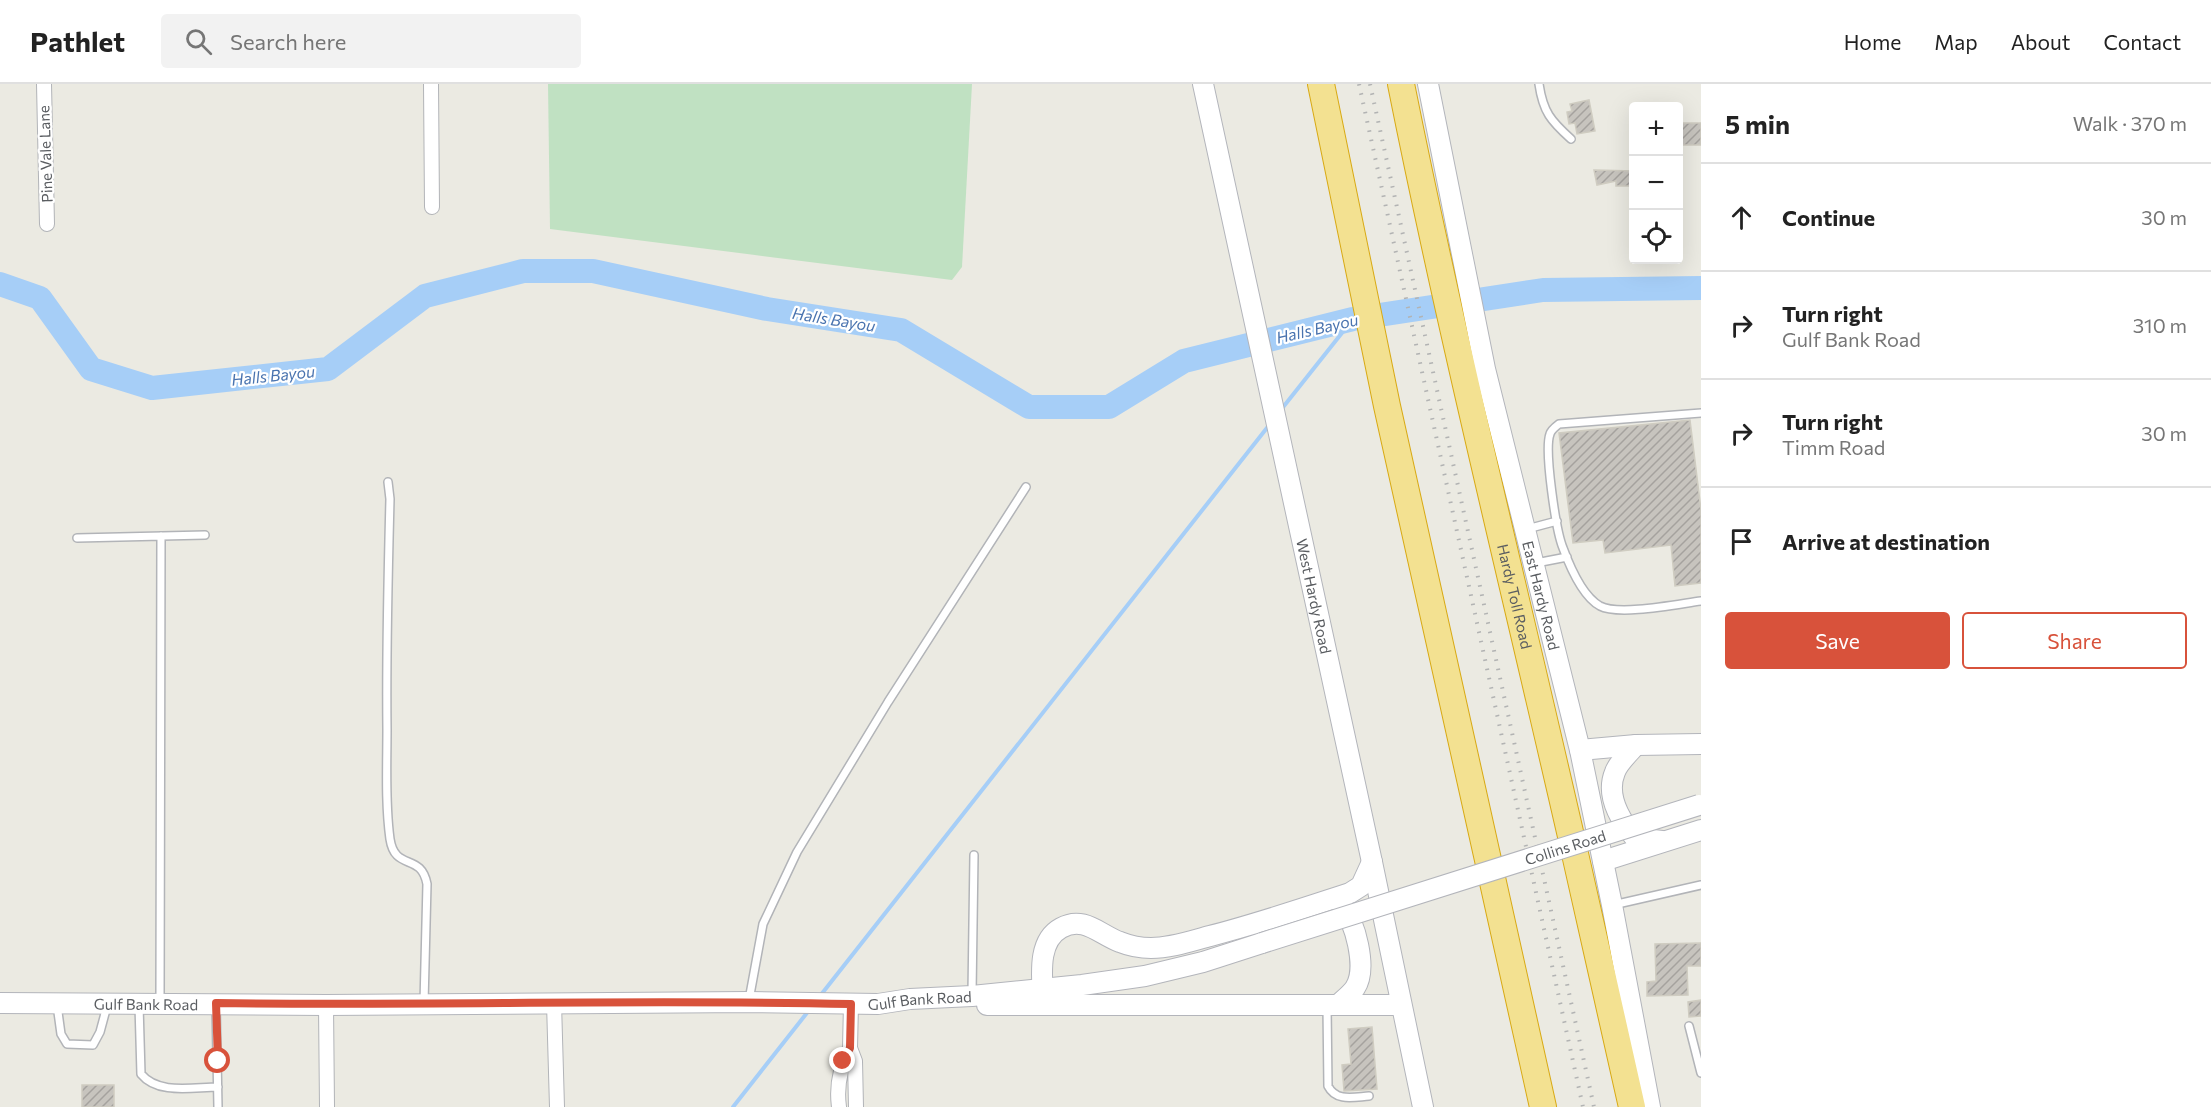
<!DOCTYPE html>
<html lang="en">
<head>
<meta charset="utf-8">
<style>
	:root { --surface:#fff; --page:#f2f2f2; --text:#222; --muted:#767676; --line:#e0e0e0; --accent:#d8523b }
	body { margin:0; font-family:Commissioner,sans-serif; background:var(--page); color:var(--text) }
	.controls { position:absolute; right:18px; top:18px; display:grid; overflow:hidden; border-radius:6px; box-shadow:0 6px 24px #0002 }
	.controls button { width:54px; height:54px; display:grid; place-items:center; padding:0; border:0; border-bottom:2px solid var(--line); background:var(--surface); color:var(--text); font:30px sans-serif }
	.stop { position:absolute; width:18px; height:18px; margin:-14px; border:4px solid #d8523b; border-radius:50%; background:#fff }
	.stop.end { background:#d8523b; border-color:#fff; box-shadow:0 2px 6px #0008 }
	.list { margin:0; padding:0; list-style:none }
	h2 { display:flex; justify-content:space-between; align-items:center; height:78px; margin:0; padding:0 24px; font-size:26px }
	h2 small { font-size:20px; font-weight:400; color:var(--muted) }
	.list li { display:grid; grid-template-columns:39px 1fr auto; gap:18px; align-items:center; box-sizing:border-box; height:108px; padding:0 24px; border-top:2px solid var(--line) }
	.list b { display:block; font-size:22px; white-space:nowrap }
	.list p { margin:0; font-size:20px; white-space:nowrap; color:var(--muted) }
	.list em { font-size:20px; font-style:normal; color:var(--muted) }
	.actions { display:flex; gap:12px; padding:18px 24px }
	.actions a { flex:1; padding:14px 0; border:2px solid var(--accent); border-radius:6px; text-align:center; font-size:21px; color:var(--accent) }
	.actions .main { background:var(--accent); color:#fff }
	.icon { flex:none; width:33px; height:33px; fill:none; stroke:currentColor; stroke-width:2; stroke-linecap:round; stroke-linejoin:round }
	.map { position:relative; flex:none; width:1701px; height:1023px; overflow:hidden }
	header { display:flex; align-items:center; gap:36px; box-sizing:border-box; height:84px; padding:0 30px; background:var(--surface); border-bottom:2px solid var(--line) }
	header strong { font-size:28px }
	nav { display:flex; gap:33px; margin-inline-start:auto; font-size:21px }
	.search { width:420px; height:54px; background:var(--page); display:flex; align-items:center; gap:15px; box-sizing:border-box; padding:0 21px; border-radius:6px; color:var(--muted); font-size:22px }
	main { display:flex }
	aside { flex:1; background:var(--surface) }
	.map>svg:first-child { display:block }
	.pitch { fill:#c0e1c2 }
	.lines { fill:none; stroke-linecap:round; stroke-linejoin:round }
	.stream { stroke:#a6cef7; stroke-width:4 }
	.river { stroke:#a6cef7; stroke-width:24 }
	.building { fill:url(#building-hatch); stroke:#cfccc1; stroke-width:1.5 }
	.lane-casing { stroke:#b2b4b8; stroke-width:10 }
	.street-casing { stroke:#b2b4b8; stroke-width:16 }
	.secondary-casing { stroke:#b3b5bb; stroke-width:22 }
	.highway-casing { stroke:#d8a914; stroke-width:28 }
	.lane { stroke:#fff; stroke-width:7 }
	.street { stroke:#fff; stroke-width:14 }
	.secondary { stroke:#fff; stroke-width:20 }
	.highway { stroke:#f3e191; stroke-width:26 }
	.rail { stroke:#b2b3b3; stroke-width:4; stroke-dasharray:1.5 8; stroke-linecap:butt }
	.secondary-bridge-casing { stroke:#b3b5bb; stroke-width:22; stroke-linecap:butt }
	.secondary-bridge { stroke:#fff; stroke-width:20 }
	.route { stroke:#d8523b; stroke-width:8 }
	.labels { text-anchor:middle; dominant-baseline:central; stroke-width:4.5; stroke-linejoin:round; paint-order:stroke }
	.street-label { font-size:15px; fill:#5a5d61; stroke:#fff }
	.water-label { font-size:16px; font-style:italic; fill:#4973af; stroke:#fff }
</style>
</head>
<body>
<header>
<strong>Pathlet</strong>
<div class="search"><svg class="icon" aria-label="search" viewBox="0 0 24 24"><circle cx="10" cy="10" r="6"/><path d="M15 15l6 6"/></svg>Search here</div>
<nav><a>Home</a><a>Map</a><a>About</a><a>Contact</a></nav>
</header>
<main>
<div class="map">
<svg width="1701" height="1023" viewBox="0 0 1701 1023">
	<defs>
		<pattern id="building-hatch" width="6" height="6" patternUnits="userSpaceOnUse" patternTransform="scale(1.5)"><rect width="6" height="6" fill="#c7c4be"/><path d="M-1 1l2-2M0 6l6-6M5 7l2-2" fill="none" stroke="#a5a29e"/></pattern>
	</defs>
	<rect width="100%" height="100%" fill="#ebeae2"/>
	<path class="pitch" d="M548,0H972L962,183L952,196L550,145Z"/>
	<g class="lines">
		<path class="stream" d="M1280,327L1353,235
			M820,912L1270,340
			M733,1023L810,925"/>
		<path class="river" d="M0,200L40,214L91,285L152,304L328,285L425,212L523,187H593L767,225L901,246L1029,323H1109L1184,277L1353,235L1543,206L1701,204"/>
	</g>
	<path class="building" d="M1589,16L1595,47L1577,50L1575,39L1569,40L1567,28L1572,27L1570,20Z
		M1678,39H1701V61H1678Z
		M1594,86L1634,87V102H1616V97L1597,101Z
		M1690,336L1701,426V499L1675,502L1671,461L1605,469L1603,456L1573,459L1559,349Z
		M1701,859V882H1687L1688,911L1647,912V898L1656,897L1655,860Z
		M1701,916V932L1689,933L1688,918Z
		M1372,943L1377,1005L1344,1007L1342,981L1351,980L1348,945Z
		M82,1001H114V1023H82Z"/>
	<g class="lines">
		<g class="lane-casing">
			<path id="lane" d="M1539,0C1543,28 1551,37 1571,55
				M1701,329L1559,340C1555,343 1551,346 1550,350C1544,366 1556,447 1563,464C1570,483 1582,512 1600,522C1619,532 1678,520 1701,517
				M388,398L390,415C388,492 386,568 387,645C387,681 385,719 390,755C395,788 421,768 427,800L424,919
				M1527,445L1557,437
				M77,454L205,451
				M1536,479L1567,473
				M1613,821L1701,801
				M972,909L974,771
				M749,916L763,840L797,768L888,618L1026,403
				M160,919L161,452
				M57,921L61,950L67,960L93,961L100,948L107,922
				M139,921L141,990C158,1011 193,1003 218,1003
				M216,922L218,1023
				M1327,923L1328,1002C1336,1018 1354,1013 1369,1012
				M1689,942L1701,989"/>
		</g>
		<g class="street-casing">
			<path id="street" d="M44,0L47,140
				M431,0L432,123
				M554,919L557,1023
				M851,920L850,964L855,977L856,1023
				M326,921L327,1023
				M839,1023C836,1001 840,983 850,964"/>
		</g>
		<g class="secondary-casing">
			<g id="secondary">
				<path id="s1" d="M1203,0L1372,778L1423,1023"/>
				<path id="s2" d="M1428,0L1485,285L1580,666L1612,821L1650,1023"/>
				<path d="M1636,661C1629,669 1618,679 1615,688C1605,712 1620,736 1635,754L1662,757"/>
				<path d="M1580,666L1636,661L1701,660"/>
				<path d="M1603,777L1701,746"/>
				<path d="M1043,916C1042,892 1037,857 1061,844C1084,831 1100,851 1120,858C1130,862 1141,864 1151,864C1171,864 1191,857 1210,852C1257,840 1304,824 1350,809L1361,802L1372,778"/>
				<path id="s3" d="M0,919L326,921L749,918L878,920L910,915L972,912L1082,901L1145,892L1203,878L1262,859"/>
				<path d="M987,921H1401"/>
				<path d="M1338,921C1343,916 1351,910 1355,904C1368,885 1355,836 1341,820"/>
			</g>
		</g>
		<g class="highway-casing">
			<g id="highway">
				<path d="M1321,0L1387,322L1543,1023"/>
				<path id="s4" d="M1401,0C1452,255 1515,507 1573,761C1593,848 1612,936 1632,1023"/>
			</g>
		</g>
		<use href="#lane" class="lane"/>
		<use href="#street" class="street"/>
		<use href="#secondary" class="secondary"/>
		<use href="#highway" class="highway"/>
		<path class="rail" d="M1359,0L1583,1023
			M1370,0L1594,1023"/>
		<g class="secondary-bridge-casing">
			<g id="secondary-bridge">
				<path id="s5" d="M1262,859L1699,721"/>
			</g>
		</g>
		<use href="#secondary-bridge" class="secondary-bridge"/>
	</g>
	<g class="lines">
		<path class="route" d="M218,977L216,919C427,922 639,915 851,920L850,964L843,977"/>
	</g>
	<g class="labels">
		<g class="street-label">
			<text transform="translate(45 70) rotate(-92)">Pine Vale Lane</text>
			<text stroke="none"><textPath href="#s1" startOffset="524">West Hardy Road</textPath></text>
			<text stroke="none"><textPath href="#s2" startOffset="524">East Hardy Road</textPath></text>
			<text stroke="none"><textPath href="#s4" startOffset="525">Hardy Toll Road</textPath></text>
			<text stroke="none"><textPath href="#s5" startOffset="318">Collins Road</textPath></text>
			<text stroke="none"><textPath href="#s3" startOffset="920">Gulf Bank Road</textPath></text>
			<text stroke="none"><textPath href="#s3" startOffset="146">Gulf Bank Road</textPath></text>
		</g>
		<g class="water-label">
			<text transform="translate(834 235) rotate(9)">Halls Bayou</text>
			<text transform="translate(1317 244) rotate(-13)">Halls Bayou</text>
			<text transform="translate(273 291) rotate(-6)">Halls Bayou</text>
		</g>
	</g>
</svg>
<div class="controls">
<button>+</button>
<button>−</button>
<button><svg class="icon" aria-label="locate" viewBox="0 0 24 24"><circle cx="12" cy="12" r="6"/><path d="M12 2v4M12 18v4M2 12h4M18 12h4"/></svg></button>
</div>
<div class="stop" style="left:218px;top:977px"></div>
<div class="stop end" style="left:843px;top:977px"></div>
</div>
<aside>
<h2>5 min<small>Walk · 370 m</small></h2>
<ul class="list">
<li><svg class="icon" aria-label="ahead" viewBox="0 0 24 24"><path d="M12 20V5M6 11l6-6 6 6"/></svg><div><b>Continue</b></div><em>30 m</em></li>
<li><svg class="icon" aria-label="right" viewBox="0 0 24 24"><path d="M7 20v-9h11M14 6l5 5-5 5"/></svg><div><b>Turn right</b><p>Gulf Bank Road</p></div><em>310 m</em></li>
<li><svg class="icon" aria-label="right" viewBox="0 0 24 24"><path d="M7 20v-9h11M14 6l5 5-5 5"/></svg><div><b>Turn right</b><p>Timm Road</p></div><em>30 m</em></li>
<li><svg class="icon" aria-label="arrive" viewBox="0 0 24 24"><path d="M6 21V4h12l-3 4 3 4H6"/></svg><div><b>Arrive at destination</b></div></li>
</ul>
<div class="actions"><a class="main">Save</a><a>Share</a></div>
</aside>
</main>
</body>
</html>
